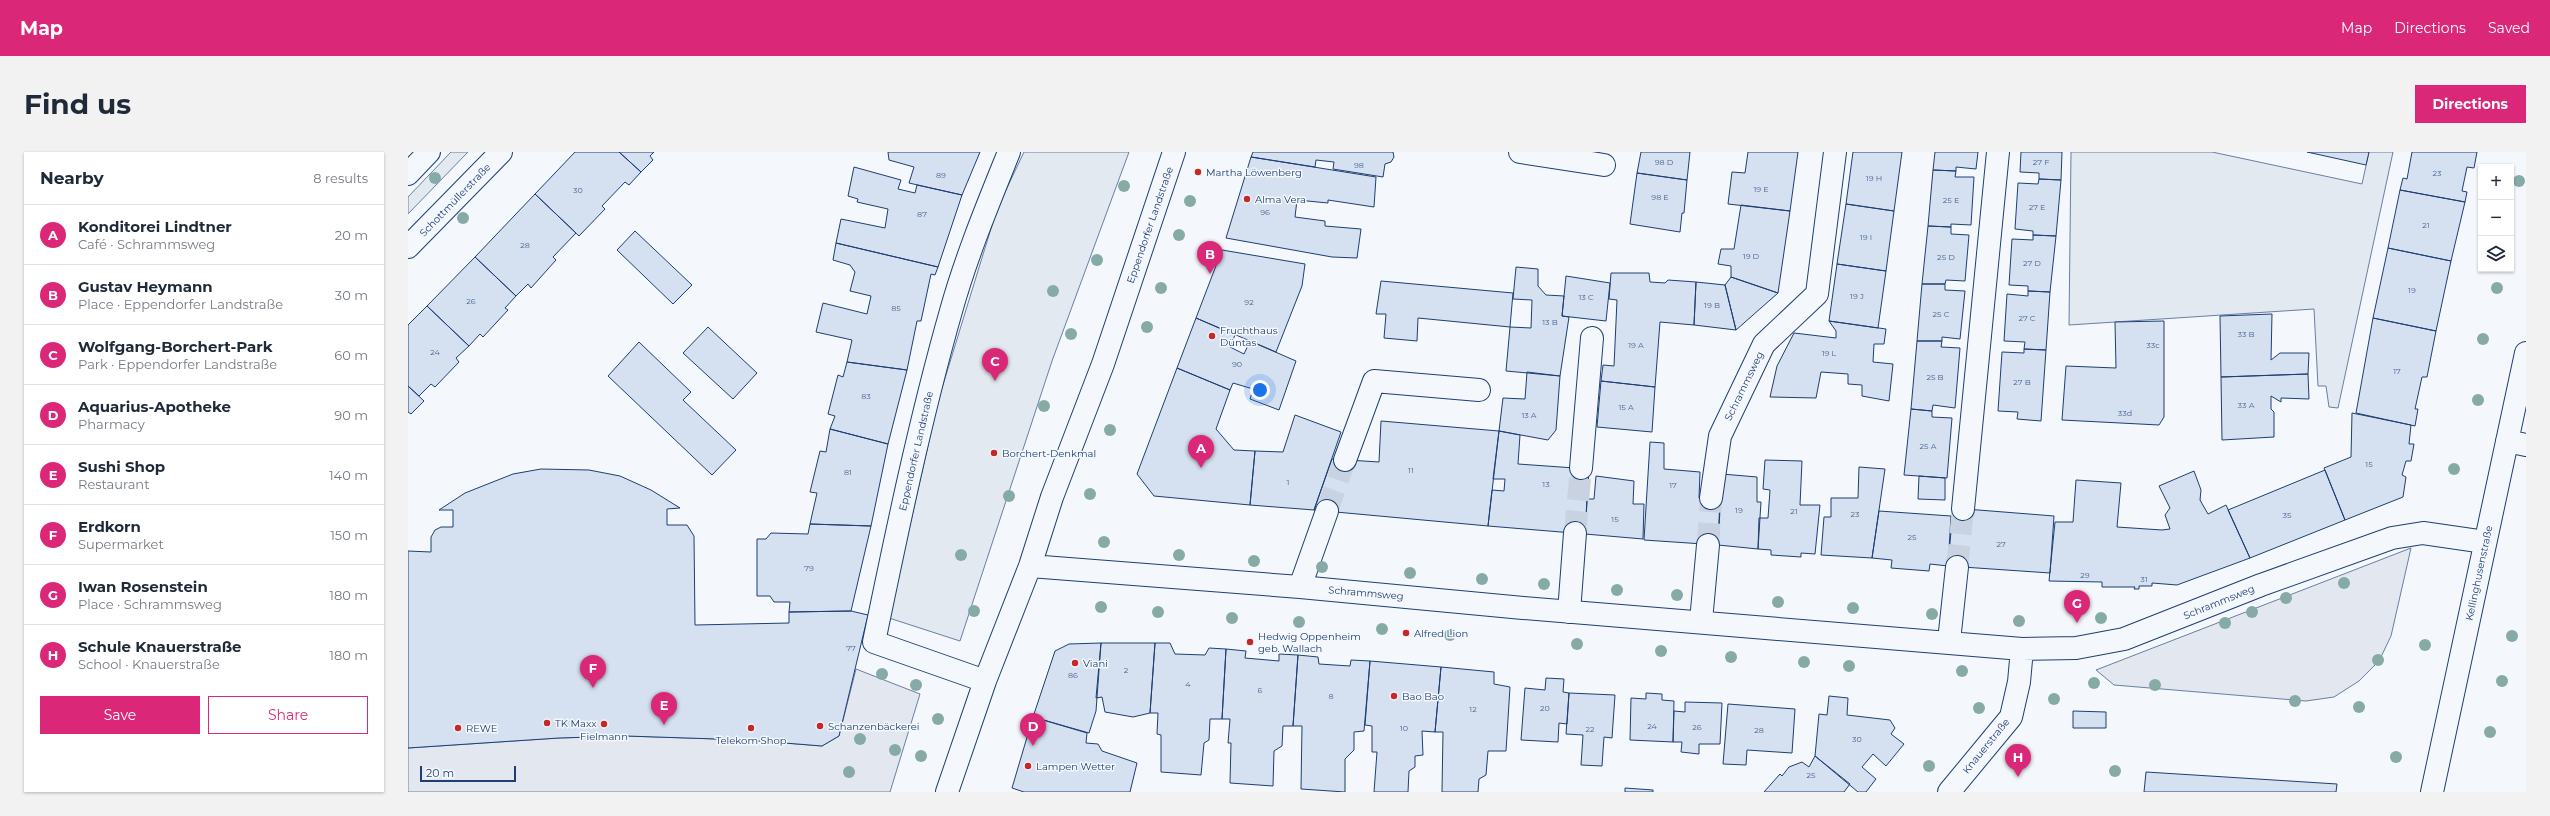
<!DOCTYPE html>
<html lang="en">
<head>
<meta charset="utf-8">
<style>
	:root { --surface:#fff; --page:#f2f2f3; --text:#1f2937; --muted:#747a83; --line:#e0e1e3; --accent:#db2777 }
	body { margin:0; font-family:Montserrat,sans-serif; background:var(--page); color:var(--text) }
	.controls { position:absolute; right:12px; top:12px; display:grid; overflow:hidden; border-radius:0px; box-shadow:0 1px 3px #0004 }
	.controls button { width:36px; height:36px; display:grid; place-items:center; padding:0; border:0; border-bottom:1px solid var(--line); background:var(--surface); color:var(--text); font:20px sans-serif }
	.scale { position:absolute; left:12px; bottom:10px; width:96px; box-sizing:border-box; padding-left:4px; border:2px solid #1d3f73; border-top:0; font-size:11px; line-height:14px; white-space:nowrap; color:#1d3f73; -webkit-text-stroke:3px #f4f7fb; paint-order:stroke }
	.you { position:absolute; left:852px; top:238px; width:14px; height:14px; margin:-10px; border:3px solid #fff; border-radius:50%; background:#1a73e8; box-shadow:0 0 0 6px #1a73e833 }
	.badge { display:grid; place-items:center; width:26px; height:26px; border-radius:50%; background:var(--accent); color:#fff; font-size:13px; font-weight:700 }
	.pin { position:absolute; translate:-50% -33px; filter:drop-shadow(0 1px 2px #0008) }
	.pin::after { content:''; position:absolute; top:21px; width:14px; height:12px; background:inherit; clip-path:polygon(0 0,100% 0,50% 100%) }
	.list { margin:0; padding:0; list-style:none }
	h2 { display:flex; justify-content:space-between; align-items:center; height:52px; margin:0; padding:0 16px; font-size:17px }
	h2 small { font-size:13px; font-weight:400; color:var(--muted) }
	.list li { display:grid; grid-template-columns:26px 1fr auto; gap:12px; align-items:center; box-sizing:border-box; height:60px; padding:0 16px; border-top:1px solid var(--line) }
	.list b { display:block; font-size:15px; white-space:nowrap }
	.list p { margin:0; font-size:13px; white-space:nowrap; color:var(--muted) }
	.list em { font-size:13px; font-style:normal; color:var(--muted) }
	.actions { display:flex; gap:8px; padding:12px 16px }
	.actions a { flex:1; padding:9px 0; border:1px solid var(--accent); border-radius:0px; text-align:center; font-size:14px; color:var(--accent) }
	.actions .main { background:var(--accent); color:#fff }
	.icon { flex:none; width:22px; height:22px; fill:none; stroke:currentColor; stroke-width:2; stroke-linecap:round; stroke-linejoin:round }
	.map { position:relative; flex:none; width:2118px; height:640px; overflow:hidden; border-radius:0px }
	header { display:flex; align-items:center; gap:24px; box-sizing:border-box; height:56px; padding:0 20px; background:var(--accent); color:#fff }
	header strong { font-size:19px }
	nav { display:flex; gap:22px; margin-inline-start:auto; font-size:14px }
	.intro { display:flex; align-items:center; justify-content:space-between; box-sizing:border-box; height:96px; padding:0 24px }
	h1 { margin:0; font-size:28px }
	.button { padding:10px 18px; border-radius:0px; background:var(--accent); color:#fff; font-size:14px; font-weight:700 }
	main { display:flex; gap:24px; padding:0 24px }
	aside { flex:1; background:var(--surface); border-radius:0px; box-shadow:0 1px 3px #0004 }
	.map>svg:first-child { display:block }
	.green { fill:#e3e9f0; stroke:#687fa3 }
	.parking { fill:#e3e8f0; stroke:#687fa3 }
	.building { fill:#d5e0f0; stroke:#1d3f73 }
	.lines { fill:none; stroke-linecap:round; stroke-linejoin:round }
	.minor-tunnel { stroke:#c9d2e0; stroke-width:22; stroke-dasharray:22 11; stroke-linecap:butt }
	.minor-casing { stroke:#1d3f73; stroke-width:24 }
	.major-casing { stroke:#1d3f73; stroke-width:24 }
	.minor { stroke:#f4f7fb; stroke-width:22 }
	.major { stroke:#f4f7fb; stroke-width:22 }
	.tree { fill:#86aba6 }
	.poi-dot { fill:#c62828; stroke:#f4f7fb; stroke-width:1.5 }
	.labels { text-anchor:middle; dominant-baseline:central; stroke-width:3; stroke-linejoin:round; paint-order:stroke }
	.number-label { font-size:8px; fill:#4b6792 }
	.poi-label { font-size:10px; fill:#1d3f73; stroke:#f4f7fb; text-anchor:start }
	.street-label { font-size:10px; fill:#1d3f73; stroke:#f4f7fb }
</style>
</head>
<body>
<header>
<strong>Map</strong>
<nav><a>Map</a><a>Directions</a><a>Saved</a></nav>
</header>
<div class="intro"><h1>Find us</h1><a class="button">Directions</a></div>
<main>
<aside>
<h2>Nearby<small>8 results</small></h2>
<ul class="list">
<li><span class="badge">A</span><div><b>Konditorei Lindtner</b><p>Café · Schrammsweg</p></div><em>20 m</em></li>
<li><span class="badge">B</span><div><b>Gustav Heymann</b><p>Place · Eppendorfer Landstraße</p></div><em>30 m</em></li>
<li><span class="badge">C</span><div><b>Wolfgang-Borchert-Park</b><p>Park · Eppendorfer Landstraße</p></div><em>60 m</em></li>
<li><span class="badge">D</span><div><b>Aquarius-Apotheke</b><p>Pharmacy</p></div><em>90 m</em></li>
<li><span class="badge">E</span><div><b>Sushi Shop</b><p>Restaurant</p></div><em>140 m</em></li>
<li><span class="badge">F</span><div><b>Erdkorn</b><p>Supermarket</p></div><em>150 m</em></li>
<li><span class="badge">G</span><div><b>Iwan Rosenstein</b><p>Place · Schrammsweg</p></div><em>180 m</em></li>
<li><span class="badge">H</span><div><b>Schule Knauerstraße</b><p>School · Knauerstraße</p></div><em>180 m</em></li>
</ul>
<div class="actions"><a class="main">Save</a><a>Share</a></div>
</aside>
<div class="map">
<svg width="2118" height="640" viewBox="0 0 2118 640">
	<rect width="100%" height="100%" fill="#f4f7fb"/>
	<path class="green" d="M43,0H60L0,62V45Z
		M616,0H721L644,209L552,489L481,466L530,249L589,57Z
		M1663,0H1804L1954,32L1961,0H1985L1930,256L1921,255L1918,234H1910L1906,157L1661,173Z"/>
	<path class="parking" d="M2003,396L1983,484L1971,509L1951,529L1926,545L1898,549L1706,533L1688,518Z
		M448,517L512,542L482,640H0V596L151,586L218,584L339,588L414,594L431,584Z"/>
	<path class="building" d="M167,0H211L233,20L221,33L217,30L194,54L197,57L171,84L127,42Z
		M211,0H246L242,4L245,8L233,20Z
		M480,0H572L554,43L501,31L506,15L481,8Z
		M845,0H985L986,5L983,10L977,12L975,25L925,17L926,10L908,8L907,15L843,5Z
		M1233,0H1282L1279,28L1229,21Z
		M1340,0H1390L1382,59L1320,52L1324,20L1337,21Z
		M1445,0H1494L1486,59L1438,52Z
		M1527,0H1570L1568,17L1548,15V19L1525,18Z
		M1613,0H1654L1653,28L1631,27V21L1612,20Z
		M1899,0H1961L1958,13Z
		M2004,0H2069L2066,16L2059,15L2054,39L2059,40L2057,50L1992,38L1995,26L1999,27Z
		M843,5L968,25L966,55L920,48V51L889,48L887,65L917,69V74L953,77L949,106L924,105L818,86Z
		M446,15L493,28L490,37L507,41L509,33L554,43L530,115L428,91L433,67L477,76L480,57L449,50L450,47L440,44Z
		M1525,18L1548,19L1547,25H1566L1563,73L1543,72V75L1520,74Z
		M1229,21L1279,28L1276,61H1274L1272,80L1222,72Z
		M1631,27L1653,28L1648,84L1625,83V79L1607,77L1610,31L1630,32Z
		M1992,38L2057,50L2043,109L1980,96Z
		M127,42L168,81L145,105L148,108L123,136L120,132L108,144L67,105Z
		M1438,52L1486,59L1478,119L1429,112Z
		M1333,53L1382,59L1370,141L1323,125V114L1310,112L1313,97H1326Z
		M1520,74L1543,75V82L1561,83L1557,129L1538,128L1537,132H1514Z
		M227,79L284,133L265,152L209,98Z
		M1625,83L1648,84L1642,140L1620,139V134L1601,133L1604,87L1625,88Z
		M428,91L530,115L527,123L523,122L513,169H509L499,218L439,210L444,188L408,180L415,151L459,162L463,144L442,139L447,120L442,113L425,108Z
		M1980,96L2043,109L2028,179L1965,166Z
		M814,98L897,112L894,134L868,200L788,166Z
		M67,105L108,144L97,156L100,158L75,185L72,182L61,194L19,154Z
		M1429,112L1478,119L1470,176L1421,169Z
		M1108,115L1130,117V134L1138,143L1156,144L1154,164L1161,165L1152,224L1098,219L1102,175L1123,176L1124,148L1105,147Z
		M1203,121H1241L1242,130L1257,131L1260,128L1288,130L1286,173L1252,170L1247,235L1193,229L1195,213L1206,214L1209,148L1201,147Z
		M1158,124L1202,131L1198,169L1154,164Z
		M1323,125L1370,141L1328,178L1317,133Z
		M973,129L1105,141L1102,175L1010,166L1009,189L976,186L978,162H968Z
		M1288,130L1317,133L1328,178L1286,173Z
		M1514,132H1537V138L1557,139L1552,187L1534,185V189H1509Z
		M1620,139L1642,140L1638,198L1616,197L1617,190L1596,189L1599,142L1620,144Z
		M19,154L61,194L48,206L51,210L27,235L23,232L11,244L0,234V173Z
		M1864,162L1863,208L1872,201H1901L1900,222L1813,225L1812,164Z
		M788,166L827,183L822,195L836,202L842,189L888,209L871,258L842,247L845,237L825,231L822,238L769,216Z
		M1965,166L2028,179L2019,225H2014L2007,257H2010L2007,274L1948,261Z
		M1421,169L1478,177L1476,192H1466L1465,210L1485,212L1481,249L1454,244V233L1440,232V222L1413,220L1408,246L1362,245L1369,214L1386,181L1428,186V179Z
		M1756,169V265L1751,273L1654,268L1658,214L1708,216L1707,170Z
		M300,175L349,221L325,247L275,201Z
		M1509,189H1534L1533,195L1552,196L1547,256L1525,253L1524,259L1503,257Z
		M231,190L283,240L275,248L328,298L304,323L200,224Z
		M1616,197L1638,198L1633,269L1609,267L1610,260L1590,259L1594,200L1616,201Z
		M439,210L499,218L480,292L422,277L427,264L420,262L430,223L435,225Z
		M769,216L822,238L808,277L826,298L847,299L842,353L746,344L729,322Z
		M1119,220L1152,224L1148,278L1140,288L1091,279L1095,246L1117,247Z
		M1900,222L1901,247L1873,246V250L1863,244V257L1866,260V285L1814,288L1813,225Z
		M1193,229L1247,235L1244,280L1189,275Z
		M0,234L16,249L3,262L0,260Z
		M1503,257L1524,259V265L1544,266L1539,326L1496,323Z
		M1944,261L2003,273L2001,292H2006L2003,309H1998L1994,323L1998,325L1995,345L1937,368L1916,316L1943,305Z
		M887,263L933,280L906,358L842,353L847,299L875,300Z
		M973,269L1091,279L1080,374L906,358L924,307L971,310Z
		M422,277L480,292L463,374L402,372L409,341L402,340L412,299L418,300Z
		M1091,279L1112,283L1110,312L1181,317L1177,382L1080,374L1084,338L1096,339L1097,327H1085Z
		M1242,290L1256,291V317L1292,320L1291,346H1312L1310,393L1236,388Z
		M1357,308L1394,309L1392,353H1412L1407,402L1393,401V405L1363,403V398L1350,397L1351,366H1360L1362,338L1355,337Z
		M1451,315L1477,317L1464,406L1413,403L1416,365H1423V346H1450Z
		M133,317L181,318L212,324L243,338L272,356L259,357V373H279L286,384L287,473L381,471V460L443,459L460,463L431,584L414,594L339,588L218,584L151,586L0,596V399L23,400V385L27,378L33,375H45V358H31L57,341L105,322Z
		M1917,318L1937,368L1842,406L1820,358Z
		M1786,319L1793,338L1792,348L1800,362L1818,353L1842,406L1769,433L1744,431V434H1731V437H1726L1727,435H1694V430L1641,429L1647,370H1665L1668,328L1713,331L1709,375L1754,378L1762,377L1757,363L1762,356L1751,334Z
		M1314,322L1349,325V350H1353L1350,397L1310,393Z
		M1188,324L1226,329L1225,352H1236L1235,387L1177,382L1179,347H1186Z
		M1511,324L1537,326V348L1510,347Z
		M1545,356L1646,364L1642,421L1540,414Z
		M1471,359L1543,364L1540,414L1522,412L1521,419L1483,416L1484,408L1464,406Z
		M402,372L463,374L443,459L381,460L382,450H366L362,444H349V387H358L363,381L400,382Z
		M693,491H747L742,561L725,565L697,560L694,545L688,546Z
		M693,491L688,559L681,581L625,565L647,499L661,492Z
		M747,491H762L767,502L797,503L801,496L818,497L814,567H802L801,588L796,591L793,623L753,620V583L749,582L750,561H742Z
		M818,497L838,499L837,506L871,509V502L890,503L885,574H875L874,594L866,599L865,634L822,631L823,591H820L822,567H814Z
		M890,503L910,505L911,512L942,514L943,508L962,509L956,579L946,580V598L937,607V640L893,637L894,574H885Z
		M962,509L1033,515L1027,580L1014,579L1015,603L1007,604V615L1001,619L1000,640H966L969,600H964V574L957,573Z
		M1033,515L1086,520V532L1102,535L1098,599H1080L1078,623L1071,627L1070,640H1034L1035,580H1027Z
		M1138,526L1156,527L1155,540L1161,541L1159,572L1151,571L1150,590L1113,588L1117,536L1137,538Z
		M1161,541L1207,543L1204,586L1196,585L1194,614L1173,613L1175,583L1158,582Z
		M1238,541L1254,542V548L1266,549L1265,590L1222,588L1223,546L1238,547Z
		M1421,544L1440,546L1439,563L1482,568L1487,576L1483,582L1496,592L1478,614L1465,602L1454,615L1468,627L1458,640H1450L1407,604L1411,562L1419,563Z
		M1277,550L1314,551L1312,592H1291V602L1273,600L1274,590H1265L1266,559L1277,560Z
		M1320,552L1387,557L1384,601L1339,598L1338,613L1315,612Z
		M1665,559L1698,560V576H1665Z
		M625,565L679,581L678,591L690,592L694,599L729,611L722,640H616L604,636Z
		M1407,604L1442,632L1436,640H1356L1372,622L1374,624L1381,615L1394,610L1401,615Z
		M1738,620L1929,632L1928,640H1736Z
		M1217,636L1245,638V640H1217Z"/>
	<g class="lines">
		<path class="minor-tunnel" d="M919,359L937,308
			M1167,381L1173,316
			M1300,393L1303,346
			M1549,415L1555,357"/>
		<g class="minor-casing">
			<path id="minor" d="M1112,0L1196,13
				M2099,289L2118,293
				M937,308L966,229L1071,238
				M1173,316L1184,186
				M1303,346L1312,284L1356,192L1409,142L1427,0
				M1555,357L1590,0
				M622,414L892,435L1115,456L1614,497L1668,496L1716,487L1853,433L1984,386L2015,381L2077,390
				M892,435L919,359
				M1161,460L1167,381
				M1293,469L1300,393
				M1541,489L1549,415
				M577,529L466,490C489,379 512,268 543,159C558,105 580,52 601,0
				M539,640L577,529L622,414L644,345L695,212L766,0
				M1541,640L1603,565L1611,530L1614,497
				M2024,640L2118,201"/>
		</g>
		<g class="major-casing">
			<path id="major" d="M0,22L21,0
				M0,95L93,0"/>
		</g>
		<use href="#minor" class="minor"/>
		<use href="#major" class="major"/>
	</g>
	<g class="tree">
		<circle cx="27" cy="26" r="6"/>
		<circle cx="2111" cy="29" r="6"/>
		<circle cx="716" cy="34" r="6"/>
		<circle cx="782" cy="49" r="6"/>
		<circle cx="55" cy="66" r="6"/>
		<circle cx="771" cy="83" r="6"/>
		<circle cx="689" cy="108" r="6"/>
		<circle cx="753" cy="136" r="6"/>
		<circle cx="2089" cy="136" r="6"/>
		<circle cx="645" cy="139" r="6"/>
		<circle cx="739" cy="175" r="6"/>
		<circle cx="663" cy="182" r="6"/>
		<circle cx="2075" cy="187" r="6"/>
		<circle cx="2070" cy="248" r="6"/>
		<circle cx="636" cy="254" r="6"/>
		<circle cx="702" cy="278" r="6"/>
		<circle cx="2046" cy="317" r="6"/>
		<circle cx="682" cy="342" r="6"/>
		<circle cx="601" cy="344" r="6"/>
		<circle cx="696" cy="390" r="6"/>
		<circle cx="553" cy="403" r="6"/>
		<circle cx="771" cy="403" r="6"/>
		<circle cx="846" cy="409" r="6"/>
		<circle cx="914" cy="415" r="6"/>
		<circle cx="1002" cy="421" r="6"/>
		<circle cx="1074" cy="427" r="6"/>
		<circle cx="1936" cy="431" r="6"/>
		<circle cx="1136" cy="432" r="6"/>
		<circle cx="1209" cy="438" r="6"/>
		<circle cx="1269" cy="443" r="6"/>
		<circle cx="1878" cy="446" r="6"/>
		<circle cx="1370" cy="450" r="6"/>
		<circle cx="693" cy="455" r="6"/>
		<circle cx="1445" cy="456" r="6"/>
		<circle cx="566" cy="459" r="6"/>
		<circle cx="750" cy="460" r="6"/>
		<circle cx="1844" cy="460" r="6"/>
		<circle cx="1524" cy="462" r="6"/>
		<circle cx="824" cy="466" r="6"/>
		<circle cx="1693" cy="466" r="6"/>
		<circle cx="1611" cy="469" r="6"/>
		<circle cx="891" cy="470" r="6"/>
		<circle cx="1817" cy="471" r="6"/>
		<circle cx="974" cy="477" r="6"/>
		<circle cx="1042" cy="483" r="6"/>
		<circle cx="2104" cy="484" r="6"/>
		<circle cx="1169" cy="492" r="6"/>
		<circle cx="2017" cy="493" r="6"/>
		<circle cx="1253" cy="499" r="6"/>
		<circle cx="1323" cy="505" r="6"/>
		<circle cx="1970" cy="508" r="6"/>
		<circle cx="1396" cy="510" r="6"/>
		<circle cx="1441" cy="514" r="6"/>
		<circle cx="1554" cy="519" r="6"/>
		<circle cx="474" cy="522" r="6"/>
		<circle cx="2094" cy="529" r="6"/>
		<circle cx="1686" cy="531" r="6"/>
		<circle cx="508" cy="533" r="6"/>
		<circle cx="1747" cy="533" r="6"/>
		<circle cx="1646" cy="547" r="6"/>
		<circle cx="1887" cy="549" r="6"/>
		<circle cx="1951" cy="555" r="6"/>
		<circle cx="1571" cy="556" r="6"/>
		<circle cx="530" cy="567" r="6"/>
		<circle cx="2082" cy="580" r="6"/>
		<circle cx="452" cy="587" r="6"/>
		<circle cx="487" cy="598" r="6"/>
		<circle cx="1607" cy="598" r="6"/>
		<circle cx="513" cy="604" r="6"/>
		<circle cx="1988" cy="605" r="6"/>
		<circle cx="1521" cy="614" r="6"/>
		<circle cx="1707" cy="619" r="6"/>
		<circle cx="441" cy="620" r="6"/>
	</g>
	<g class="poi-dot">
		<circle cx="790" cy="20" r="4"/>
		<circle cx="839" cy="47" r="4"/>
		<circle cx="804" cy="184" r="4"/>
		<circle cx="586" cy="301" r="4"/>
		<circle cx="998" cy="481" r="4"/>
		<circle cx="842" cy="490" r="4"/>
		<circle cx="667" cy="511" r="4"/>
		<circle cx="986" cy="544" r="4"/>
		<circle cx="139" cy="571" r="4"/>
		<circle cx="196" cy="572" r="4"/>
		<circle cx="412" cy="574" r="4"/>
		<circle cx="50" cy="576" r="4"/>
		<circle cx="343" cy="576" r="4"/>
		<circle cx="620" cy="614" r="4"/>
	</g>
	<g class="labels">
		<g class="number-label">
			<text x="1256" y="10">98 D</text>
			<text x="1633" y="10">27 F</text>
			<text x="951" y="13">98</text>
			<text x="2029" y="21">23</text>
			<text x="533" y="23">89</text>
			<text x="1466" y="26">19 H</text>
			<text x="1353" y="37">19 E</text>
			<text x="170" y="38">30</text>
			<text x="1252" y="45">98 E</text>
			<text x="1543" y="48">25 E</text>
			<text x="1629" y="55">27 E</text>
			<text x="857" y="60">96</text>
			<text x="514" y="62">87</text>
			<text x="2018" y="73">21</text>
			<text x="1458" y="85">19 I</text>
			<text x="117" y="93">28</text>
			<text x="1343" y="104">19 D</text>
			<text x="1538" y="105">25 D</text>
			<text x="1624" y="111">27 D</text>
			<text x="2004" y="138">19</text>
			<text x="1449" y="144">19 J</text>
			<text x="1178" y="145">13 C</text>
			<text x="63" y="149">26</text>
			<text x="841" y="150">92</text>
			<text x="1304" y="153">19 B</text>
			<text x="488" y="156">85</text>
			<text x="1533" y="162">25 C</text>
			<text x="1619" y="166">27 C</text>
			<text x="1142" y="170">13 B</text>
			<text x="1838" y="182">33 B</text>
			<text x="1228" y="193">19 A</text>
			<text x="1745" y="193">33c</text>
			<text x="27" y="200">24</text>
			<text x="1421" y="201">19 L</text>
			<text x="829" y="212">90</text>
			<text x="1989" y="219">17</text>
			<text x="1527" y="225">25 B</text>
			<text x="1614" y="230">27 B</text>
			<text x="458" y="244">83</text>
			<text x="1838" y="253">33 A</text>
			<text x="1218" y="255">15 A</text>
			<text x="1717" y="261">33d</text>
			<text x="1121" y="263">13 A</text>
			<text x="1520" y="294">25 A</text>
			<text x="1961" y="312">15</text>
			<text x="1003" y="318">11</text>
			<text x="440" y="320">81</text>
			<text x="880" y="330">1</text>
			<text x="1138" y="332">13</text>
			<text x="1265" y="333">17</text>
			<text x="1331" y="358">19</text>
			<text x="1386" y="359">21</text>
			<text x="1447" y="362">23</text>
			<text x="1879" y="363">35</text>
			<text x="1207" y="367">15</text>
			<text x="1504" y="385">25</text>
			<text x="1593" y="392">27</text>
			<text x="401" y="416">79</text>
			<text x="1677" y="423">29</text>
			<text x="1736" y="427">31</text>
			<text x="443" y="496">77</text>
			<text x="718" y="518">2</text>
			<text x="665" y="523">86</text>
			<text x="780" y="532">4</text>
			<text x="852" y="538">6</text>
			<text x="923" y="544">8</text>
			<text x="1137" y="556">20</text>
			<text x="1065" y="557">12</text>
			<text x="1244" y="574">24</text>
			<text x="1289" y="575">26</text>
			<text x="996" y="576">10</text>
			<text x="1182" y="577">22</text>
			<text x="1351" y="578">28</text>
			<text x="1449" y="587">30</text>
			<text x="1403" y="623">25</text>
		</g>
		<g class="poi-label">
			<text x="798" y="20">Martha Löwenberg</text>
			<text x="847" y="47">Alma Vera</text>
			<text x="812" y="178">Fruchthaus<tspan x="812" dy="12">Düntas</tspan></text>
			<text x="594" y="301">Borchert-Denkmal</text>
			<text x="1006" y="481">Alfred Lion</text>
			<text x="850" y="484">Hedwig Oppenheim<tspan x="850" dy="12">geb. Wallach</tspan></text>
			<text x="675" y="511">Viani</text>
			<text x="994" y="544">Bao Bao</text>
			<text x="147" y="571">TK Maxx</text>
			<text x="420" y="574">Schanzenbäckerei</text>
			<text x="58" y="576">REWE</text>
			<text x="196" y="584" text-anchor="middle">Fielmann</text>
			<text x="343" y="588" text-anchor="middle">Telekom Shop</text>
			<text x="628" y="614">Lampen Wetter</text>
		</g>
		<g class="street-label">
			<text transform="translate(47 48) rotate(-46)">Schottmüllerstraße</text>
			<text transform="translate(742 73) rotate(-71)">Eppendorfer Landstraße</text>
			<text transform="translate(1336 234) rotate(-64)">Schrammsweg</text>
			<text transform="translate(508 299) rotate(-77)">Eppendorfer Landstraße</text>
			<text transform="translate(2071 421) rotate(-78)">Kellinghusenstraße</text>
			<text transform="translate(958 441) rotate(5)">Schrammsweg</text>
			<text transform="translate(1811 450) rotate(-22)">Schrammsweg</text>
			<text transform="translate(1578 594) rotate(-51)">Knauerstraße</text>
		</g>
	</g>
</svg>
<div class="controls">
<button>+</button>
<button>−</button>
<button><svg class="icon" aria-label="layers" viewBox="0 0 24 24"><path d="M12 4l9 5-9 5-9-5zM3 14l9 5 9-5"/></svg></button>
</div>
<div class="scale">20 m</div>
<div class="you"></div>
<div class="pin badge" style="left:793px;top:316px">A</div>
<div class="pin badge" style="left:802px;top:122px">B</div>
<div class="pin badge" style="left:587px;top:229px">C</div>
<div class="pin badge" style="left:625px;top:594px">D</div>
<div class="pin badge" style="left:256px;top:573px">E</div>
<div class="pin badge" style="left:185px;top:536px">F</div>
<div class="pin badge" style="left:1669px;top:471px">G</div>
<div class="pin badge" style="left:1610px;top:625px">H</div>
</div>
</main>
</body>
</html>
